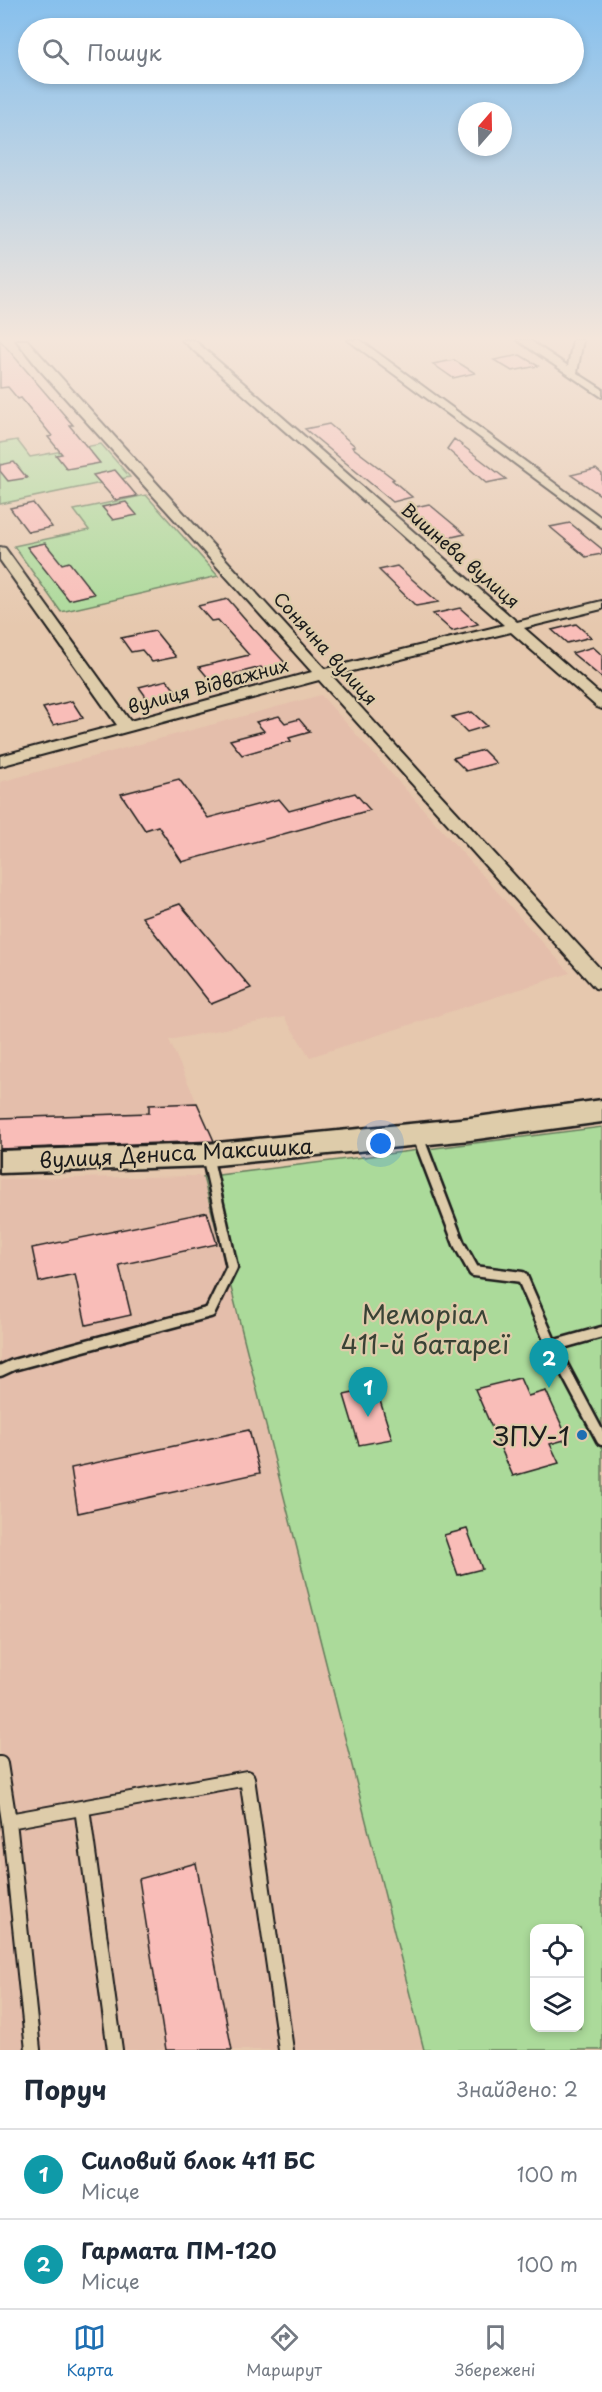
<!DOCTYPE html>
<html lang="uk">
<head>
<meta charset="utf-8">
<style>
	:root { --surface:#fff; --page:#f6f6f7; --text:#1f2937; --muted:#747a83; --line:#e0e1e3; --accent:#1f6fb2 }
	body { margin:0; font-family:"Playpen Sans",sans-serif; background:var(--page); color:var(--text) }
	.controls { position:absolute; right:18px; bottom:18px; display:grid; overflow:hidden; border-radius:12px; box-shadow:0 3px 9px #0003 }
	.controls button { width:54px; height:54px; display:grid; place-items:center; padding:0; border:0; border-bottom:2px solid var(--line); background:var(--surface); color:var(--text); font:30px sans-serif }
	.compass { position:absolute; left:458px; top:102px; width:54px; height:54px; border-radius:50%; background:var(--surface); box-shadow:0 3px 9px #0003; rotate:20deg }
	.you { position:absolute; left:381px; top:1144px; width:21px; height:21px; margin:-15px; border:4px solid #fff; border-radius:50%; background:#1a73e8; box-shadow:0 0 0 9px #1a73e833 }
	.badge { display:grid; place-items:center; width:39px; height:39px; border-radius:50%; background:var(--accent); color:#fff; font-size:20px; font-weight:700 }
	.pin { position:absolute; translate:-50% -50px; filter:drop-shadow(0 2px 3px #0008) }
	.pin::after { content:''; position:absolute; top:32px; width:21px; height:18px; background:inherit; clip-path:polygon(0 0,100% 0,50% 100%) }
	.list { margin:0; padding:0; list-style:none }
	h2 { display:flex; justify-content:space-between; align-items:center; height:78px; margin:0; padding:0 24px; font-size:26px }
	h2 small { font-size:20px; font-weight:400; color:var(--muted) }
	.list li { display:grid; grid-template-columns:39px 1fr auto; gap:18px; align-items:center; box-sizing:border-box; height:90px; padding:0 24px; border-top:2px solid var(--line) }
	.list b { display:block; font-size:22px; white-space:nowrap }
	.list p { margin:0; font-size:20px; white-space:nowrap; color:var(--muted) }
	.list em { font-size:20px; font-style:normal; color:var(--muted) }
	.icon { flex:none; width:33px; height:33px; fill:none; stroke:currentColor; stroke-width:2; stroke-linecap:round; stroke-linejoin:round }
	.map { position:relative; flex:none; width:602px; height:2050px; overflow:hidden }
	.search { position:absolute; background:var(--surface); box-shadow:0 3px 9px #0003; left:18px; right:18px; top:18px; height:66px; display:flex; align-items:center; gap:15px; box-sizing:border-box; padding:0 21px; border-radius:33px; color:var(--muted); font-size:22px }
	.sheet { height:258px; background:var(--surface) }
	nav { display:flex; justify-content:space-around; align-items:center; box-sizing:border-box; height:84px; border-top:2px solid var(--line); background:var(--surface); font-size:16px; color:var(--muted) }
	nav a { display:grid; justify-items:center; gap:3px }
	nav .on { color:var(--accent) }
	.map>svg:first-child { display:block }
	.built { fill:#e4beab }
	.green { fill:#abda9a; stroke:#647b5b; stroke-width:1.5; fill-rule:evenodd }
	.building { fill:#f9bdb8; stroke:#1c1c1c; stroke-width:1.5 }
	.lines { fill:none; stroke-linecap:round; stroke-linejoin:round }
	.lane-far1-casing { stroke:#1c1c1c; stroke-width:15 }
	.lane-casing { stroke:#1c1c1c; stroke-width:18 }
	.street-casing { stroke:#1c1c1c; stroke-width:4 }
	.secondary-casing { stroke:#1c1c1c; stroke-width:5 }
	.lane-far1 { stroke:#deccaa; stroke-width:10 }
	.lane { stroke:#deccaa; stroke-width:14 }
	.street { fill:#deccaa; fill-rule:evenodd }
	.secondary { fill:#deccaa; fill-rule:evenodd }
	.poi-dot { fill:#1f6fb2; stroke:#deccaa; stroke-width:2 }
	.labels { text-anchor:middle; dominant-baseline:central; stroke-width:4.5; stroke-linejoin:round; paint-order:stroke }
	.far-street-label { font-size:18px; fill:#1c1c1c; stroke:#deccaa }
	.street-label { font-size:21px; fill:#1c1c1c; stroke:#deccaa }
	.near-park-label { font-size:26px; fill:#394235; stroke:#deccaa }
	.near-poi-label { font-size:26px; fill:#1c1c1c; stroke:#deccaa; text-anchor:end }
</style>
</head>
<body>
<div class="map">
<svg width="602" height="2050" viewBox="0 0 602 2050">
	<rect width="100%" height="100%" fill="#e6c8ae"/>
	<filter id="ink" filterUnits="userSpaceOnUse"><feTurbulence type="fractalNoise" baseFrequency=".0167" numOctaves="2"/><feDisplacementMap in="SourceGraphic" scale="12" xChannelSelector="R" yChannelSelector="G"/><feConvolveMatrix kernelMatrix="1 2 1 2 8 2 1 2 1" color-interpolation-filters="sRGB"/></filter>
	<g filter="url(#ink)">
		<path class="built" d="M321,695L570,973L310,1057L284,1017L169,1040L214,1141L0,1150V782Z
			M203,1176L424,2050H0V1179Z"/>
		<path class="green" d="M17,440L30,457L101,444L130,477L0,504V443Z
			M146,495L218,576L61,612L14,546L89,530L74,510Z
			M602,1127V2050H424L203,1177ZM534,1928H580V2028H534Z"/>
		<path class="building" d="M0,340L73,425H69L100,463L67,469L56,455L62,454L48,437L52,436L21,398L18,399L8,387L0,388Z
			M520,355L538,366L512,371L494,360Z
			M454,360L475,373L453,378L433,364Z
			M329,424L355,446L352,447L394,479L392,480L412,497L393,502L305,429Z
			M454,439L506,479L486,483L447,449Z
			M14,462L27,478L8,481L0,471V465Z
			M596,469L602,474V496L571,475Z
			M115,470L137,496L115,500L93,475Z
			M126,502L137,515L113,520L102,507Z
			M33,503L52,527L28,532L10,508Z
			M429,504L465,534L443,539L407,509Z
			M570,523L602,549V554L586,557L550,527Z
			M45,543L62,564L69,562L94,594L69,600L27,547Z
			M397,566L438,602L416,606L379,570Z
			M228,599L253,628L288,666L265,672L261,667L210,680L199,667L249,655L218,620L211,621L198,606Z
			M460,608L478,624L452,631L433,614Z
			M576,624L591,637L567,643L552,630Z
			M155,631L176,657L152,662L142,650L131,652L121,638Z
			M593,647L602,655V678L572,653Z
			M167,680L178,694L149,701L139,687Z
			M72,701L83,718L53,725L43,708Z
			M472,712L487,726L467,732L452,717Z
			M279,716L285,723L299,719L310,732L289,738L291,741L242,755L230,740L264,731L256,722Z
			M483,750L496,763L466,771L453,758Z
			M179,779L208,818L279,799L289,811L355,793L370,810L182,862L158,826L145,830L121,794Z
			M180,904L251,988L211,1004L142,917Z
			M197,1103L214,1141L0,1149V1118L149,1113V1105Z
			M207,1212L217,1244L119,1265L131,1315L86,1325L75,1274L39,1282L32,1248Z
			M520,1378L528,1396L546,1391L568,1439L550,1444L559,1463L513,1476L475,1389Z
			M376,1388L392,1439L359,1445L344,1395Z
			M249,1430L260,1473L78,1513L71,1468Z
			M467,1529L482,1569L458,1575L444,1535Z
			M196,1863L232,2050H166L139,1879Z"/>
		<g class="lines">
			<g class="lane-far1-casing">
				<path id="lane-far1" d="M417,1134L459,1244L474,1271L522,1277L552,1346L602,1440
					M552,1346L602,1332
					M0,1371L13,1365L210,1312L232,1267L207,1155"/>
			</g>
			<g class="lane-casing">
				<path id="lane" d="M0,1764L9,1821L33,2050
					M82,1808L115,2050
					M9,1821L247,1778L286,2050"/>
			</g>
			<g class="street-casing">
				<path id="street" d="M16,340H27L325,669L504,625L182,340H194L517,622L602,601V609L524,628L602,696V709L597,707L511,632L332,676L602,971V989L595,988L319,680L0,766V756L117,725L0,560V547L5,548L130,721L312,672L39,369Z
					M348,340H360L602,518V528Z
					M517,340H529L568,366L573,340H583L577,373L602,389V397Z"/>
			</g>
			<g class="secondary-casing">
				<path id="secondary" d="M602,1100V1122L470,1140L207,1166L0,1173V1151L207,1144L470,1118Z"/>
			</g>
			<use href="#lane-far1" class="lane-far1"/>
			<use href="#lane" class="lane"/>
			<use href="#street" class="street"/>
			<use href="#secondary" class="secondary"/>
		</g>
	</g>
	<linearGradient id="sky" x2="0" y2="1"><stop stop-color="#87c0ed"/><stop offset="0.54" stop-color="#f4e6db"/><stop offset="1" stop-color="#f4e6db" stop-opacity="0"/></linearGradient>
	<rect width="602" height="627" fill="url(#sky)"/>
	<circle class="poi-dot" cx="582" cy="1435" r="6"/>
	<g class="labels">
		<g class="far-street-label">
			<text transform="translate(461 555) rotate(41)">Вишнева вулиця</text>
			<text transform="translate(326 648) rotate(48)">Сонячна вулиця</text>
			<text transform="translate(208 685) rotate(-15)">вулиця Відважних</text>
		</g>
		<g class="street-label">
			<text transform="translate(176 1152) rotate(-3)">вулиця Дениса Максишка</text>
		</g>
		<g class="near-park-label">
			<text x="425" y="1313">Меморіал<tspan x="425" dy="30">411-й батареї</tspan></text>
		</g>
		<g class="near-poi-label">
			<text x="570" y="1435">ЗПУ-1</text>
		</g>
	</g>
</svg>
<div class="controls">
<button><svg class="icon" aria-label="locate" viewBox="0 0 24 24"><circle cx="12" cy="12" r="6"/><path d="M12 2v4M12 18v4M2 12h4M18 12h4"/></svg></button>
<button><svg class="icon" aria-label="layers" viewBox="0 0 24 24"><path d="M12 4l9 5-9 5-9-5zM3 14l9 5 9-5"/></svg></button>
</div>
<svg class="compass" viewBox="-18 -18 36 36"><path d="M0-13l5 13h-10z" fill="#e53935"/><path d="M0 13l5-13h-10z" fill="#747a83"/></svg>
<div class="you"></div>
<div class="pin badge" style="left:368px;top:1417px;background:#0f9aa8">1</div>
<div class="pin badge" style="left:549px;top:1388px;background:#0f9aa8">2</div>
<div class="search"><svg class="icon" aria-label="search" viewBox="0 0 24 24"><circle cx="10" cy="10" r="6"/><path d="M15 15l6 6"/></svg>Пошук</div>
</div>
<section class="sheet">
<h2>Поруч<small>Знайдено: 2</small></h2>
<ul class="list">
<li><span class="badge" style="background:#0f9aa8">1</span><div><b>Силовий блок 411 БС</b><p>Місце</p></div><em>100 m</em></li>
<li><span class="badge" style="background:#0f9aa8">2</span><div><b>Гармата ПМ-120</b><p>Місце</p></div><em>100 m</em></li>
</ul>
</section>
<nav>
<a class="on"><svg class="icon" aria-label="map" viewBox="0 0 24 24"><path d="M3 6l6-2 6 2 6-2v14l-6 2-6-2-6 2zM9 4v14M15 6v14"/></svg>Карта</a>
<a><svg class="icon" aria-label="directions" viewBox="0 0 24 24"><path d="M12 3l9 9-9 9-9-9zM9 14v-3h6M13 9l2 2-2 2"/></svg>Маршрут</a>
<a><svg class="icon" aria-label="saved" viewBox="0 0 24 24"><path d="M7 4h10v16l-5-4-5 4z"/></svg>Збережені</a>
</nav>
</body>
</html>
